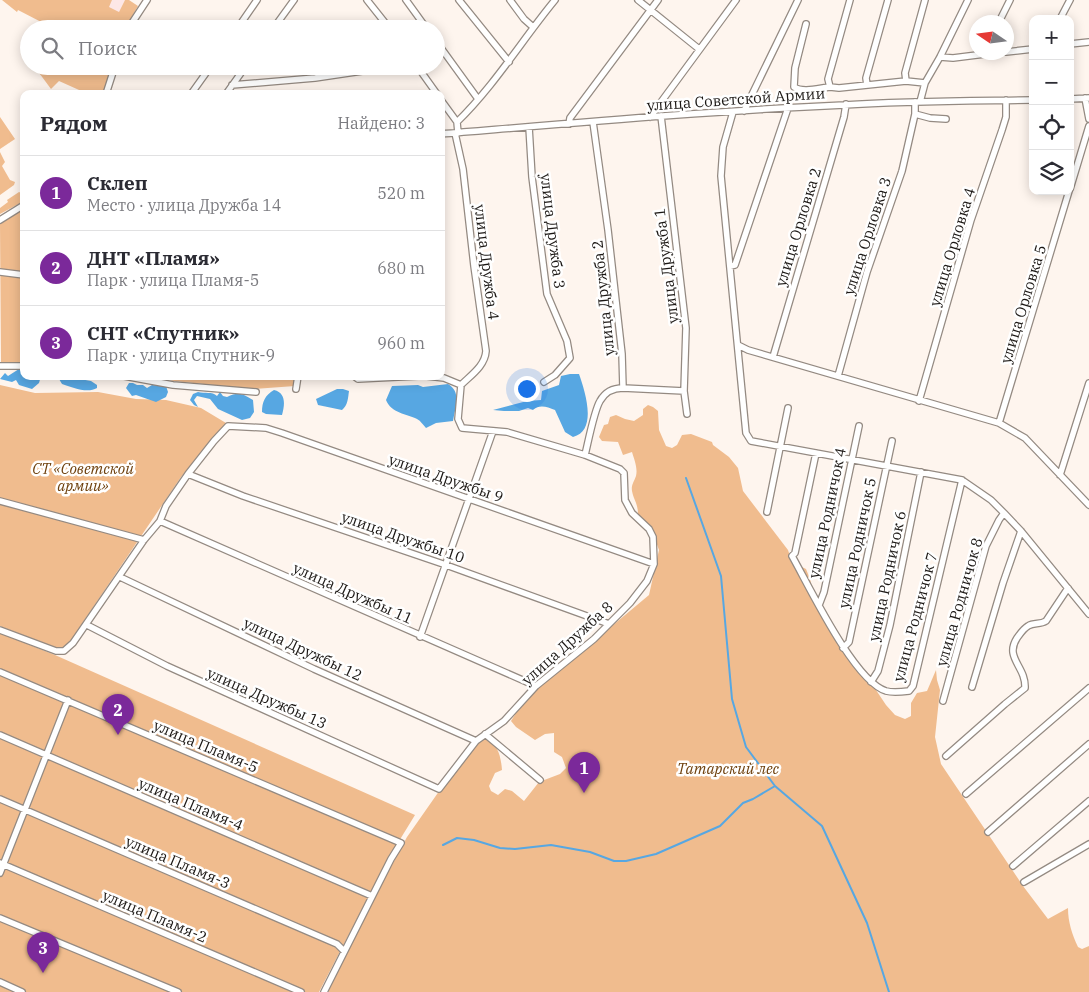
<!DOCTYPE html>
<html lang="ru">
<head>
<meta charset="utf-8">
<style>
	:root { --surface:#fff; --page:#f2f2f3; --text:#2b2b33; --muted:#7c7c81; --line:#e1e1e2; --accent:#7b299a }
	body { margin:0; font-family:"IBM Plex Serif",serif; background:var(--page); color:var(--text) }
	.controls { position:absolute; right:15px; top:15px; display:grid; overflow:hidden; border-radius:10px; box-shadow:0 2px 12px #0003 }
	.controls button { width:45px; height:45px; display:grid; place-items:center; padding:0; border:0; border-bottom:1px solid var(--line); background:var(--surface); color:var(--text); font:25px sans-serif }
	.compass { position:absolute; left:969px; top:15px; width:45px; height:45px; border-radius:50%; background:var(--surface); box-shadow:0 2px 12px #0003; rotate:283deg }
	.you { position:absolute; left:526px; top:388px; width:18px; height:18px; margin:-12px; border:4px solid #fff; border-radius:50%; background:#1a73e8; box-shadow:0 0 0 8px #1a73e833 }
	.badge { display:grid; place-items:center; width:32px; height:32px; border-radius:50%; background:var(--accent); color:#fff; font-size:16px; font-weight:700 }
	.pin { position:absolute; translate:-50% -41px; filter:drop-shadow(0 1px 2px #0008) }
	.pin::after { content:''; position:absolute; top:26px; width:18px; height:15px; background:inherit; clip-path:polygon(0 0,100% 0,50% 100%) }
	.list { margin:0; padding:0; list-style:none }
	h2 { display:flex; justify-content:space-between; align-items:center; height:65px; margin:0; padding:0 20px; font-size:21px }
	h2 small { font-size:16px; font-weight:400; color:var(--muted) }
	.list li { display:grid; grid-template-columns:32px 1fr auto; gap:15px; align-items:center; box-sizing:border-box; height:75px; padding:0 20px; border-top:1px solid var(--line) }
	.list b { display:block; font-size:19px; white-space:nowrap }
	.list p { margin:0; font-size:16px; white-space:nowrap; color:var(--muted) }
	.list em { font-size:16px; font-style:normal; color:var(--muted) }
	.icon { flex:none; width:28px; height:28px; fill:none; stroke:currentColor; stroke-width:2; stroke-linecap:round; stroke-linejoin:round }
	.map { position:relative; flex:none; width:1089px; height:992px; overflow:hidden }
	.search { position:absolute; background:var(--surface); box-shadow:0 2px 12px #0003; left:20px; top:20px; width:425px; height:55px; display:flex; align-items:center; gap:12px; box-sizing:border-box; padding:0 18px; border-radius:28px; color:var(--muted); font-size:19px }
	.panel { position:absolute; background:var(--surface); box-shadow:0 2px 12px #0003; left:20px; top:90px; width:425px; height:290px; border-radius:10px }
	.map>svg:first-child { display:block }
	.industrial { fill:#fde7e6 }
	.green { fill:#f0bc8e }
	.water { fill:#57a7e2 }
	.lines { fill:none; stroke-linecap:round; stroke-linejoin:round }
	.stream { stroke:#57a7e2; stroke-width:2 }
	.street-casing { stroke:#948a82; stroke-width:8 }
	.street { stroke:#fff; stroke-width:5.5 }
	.labels { text-anchor:middle; dominant-baseline:central; stroke-width:5; stroke-linejoin:round; paint-order:stroke }
	.street-label { font-size:15px; fill:#1b1714; stroke:#fff }
	.park-label { font-size:15px; font-style:italic; fill:#6e400d; stroke:#fff }
</style>
</head>
<body>
<div class="map">
<svg width="1089" height="992" viewBox="0 0 1089 992">
	<rect width="100%" height="100%" fill="#fef5ee"/>
	<path class="industrial" d="M112,0H125L119,13L108,7Z"/>
	<path class="green" d="M2,0H112L109,7L119,12L125,0H129L138,6L125,29H45L47,25L18,10L17,12Z
		M34,66H113L104,94H88L59,81L51,89Z
		M0,117L15,139L0,149Z
		M0,152L5,162L2,166L10,180L15,182L14,185L0,195Z
		M19,192L24,194V201L0,214V208L8,202L7,200Z
		M23,209L24,362H1L0,224Z
		M149,376H296L295,386L253,389L174,381Z
		M0,385L35,393L98,392L136,399L166,400L201,408L226,423L181,477L71,640L64,647L55,648L0,626Z
		M648,405L653,407L658,411L659,430L666,446L672,448L677,445L682,435L691,434L712,442L713,445L729,457L738,468L743,491L788,550L792,562L806,569L810,579L816,604L844,654L874,687L886,705L895,715L905,719L911,716V703L917,693L927,691L936,670L937,680L940,690L935,737L941,764L1023,886L1048,919L1068,908C1068,922 1072,934 1078,947L1082,949L1089,946V992H328L352,939L407,837L456,767L475,745L485,738C498,743 501,757 502,770L495,773L489,786L491,791L498,795L505,789L512,791L524,801L539,782L560,774L566,768L562,757L554,752V733L545,734L535,740L516,727L511,721L516,713L539,687L649,595L659,550L651,528L638,515C638,503 634,501 632,491C631,485 634,482 636,476C638,468 634,459 632,452L623,455L618,442L602,441L599,437L604,425L608,424L610,417L616,415L625,419L634,421L643,415V409Z
		M0,633L55,655L415,815L388,859L319,992H0Z"/>
	<path class="water" d="M19,369L24,371V376H41L39,383L32,389L19,385L16,380L12,382L0,379L5,373L8,376Z
		M570,374H579C585,391 598,431 573,437L565,432L555,410C547,407 540,404 533,410L528,408L519,411H504L493,410L527,401L541,400L542,391L559,385L561,376Z
		M63,376L91,381L97,385V388C87,394 72,387 62,384L59,379Z
		M129,383H133L137,385H143L147,388L152,385L166,386L168,392L166,397L156,402L136,395L132,396L126,388Z
		M448,384C462,392 455,408 453,421L436,423L426,428C423,425 421,421 417,419C407,414 391,413 386,400L392,386L418,385L423,387Z
		M337,389H343L349,391C348,398 348,405 342,410L318,405L316,399Z
		M274,390C286,393 285,404 282,415L266,414L262,412C262,402 265,395 274,390Z
		M198,392C205,394 212,391 217,396L220,392L223,396L227,397C239,391 243,394 253,400L254,412L250,418L242,420L218,409L210,399L197,396L194,400L198,407L194,405L190,400L193,394Z"/>
	<g class="lines">
		<path class="stream" d="M686,478L721,576L732,699L746,747L775,786
			M443,845L457,838L474,840L500,848L515,849L551,845L590,852L614,861H626L656,854L720,826L743,803L753,799L775,786L822,826L867,923L889,992"/>
		<g class="street-casing">
			<path id="street" d="M367,0L390,29
				M406,0L427,29
				M459,0L509,62
				M510,0L524,19L533,27
				M638,0L699,49
				M850,0L828,79L830,87L839,88L906,81L925,83
				M1060,19L1070,0
				M999,22L1010,0
				M806,24L795,68L794,87C803,93 819,88 830,87
				M128,29L147,0
				M237,29L257,0
				M273,29L294,0
				M367,29L388,26
				M436,41L478,99
				M1070,44L1089,42
				M1006,52L1033,49
				M940,57L953,58L1001,52
				M417,66L437,94
				M906,81L905,73L925,0
				M232,85L315,78L396,66
				M867,85L866,78L888,0
				M106,94L115,66
				M191,94L211,66
				M226,94L246,66
				M1085,98L1089,119
				M1070,99L1089,98
				M441,100L457,122
				M920,102L925,83L940,57L968,0
				M744,111L798,0
				M733,112L723,147L721,176L746,433L751,441L962,480L991,500L1004,513L1021,531L1089,614
				M915,114L930,118L946,119
				M661,116L686,328L684,391L687,414
				M650,117L736,0
				M569,124L570,118L658,0
				M529,127L532,177L547,294L567,341L570,358L555,375L544,382
				M455,133L463,169L474,266L486,351C485,366 471,375 461,385
				M458,133L457,122C495,85 522,40 555,0
				M441,134C575,123 710,111 844,105C907,101 970,101 1033,100
				M1070,189L1089,126
				M0,220L24,205
				M730,266L735,265L788,108
				M0,272L24,275
				M738,345L748,350L999,423L1025,438L1089,505
				M773,357L844,117L846,104
				M0,366H24
				M124,376L173,385L256,392
				M354,376L358,379L418,376
				M427,376L444,378L461,385
				M838,376L867,272L902,171L915,114V102
				M623,388L684,391
				M296,389L298,376
				M919,401L971,220L1002,130L1006,117V100
				M999,423L1069,191
				M816,453L795,553L792,556C809,586 854,681 886,691C893,693 901,692 909,691L913,686L962,480
				M585,455C588,443 594,411 600,401C605,392 613,388 623,388L622,354L608,230L593,122
				M188,474L243,496L446,565L609,624
				M1060,475L1089,383
				M0,501L144,540
				M767,512L788,408
				M160,521L536,686
				M120,577L314,669L476,741
				M819,605L824,592L859,426
				M87,625L167,666L439,789L476,741L504,721L536,686L594,639L630,603L647,581L654,564L653,537L649,529L632,513L625,500L624,473L620,469L585,455L507,432L462,428L458,419L461,385
				M0,630L56,651H64L73,643L144,540L160,521L166,506L188,474L214,441L228,426L266,428L282,433L654,564
				M420,637L493,431
				M843,648L849,642L892,441
				M0,672L401,843L391,859L324,992
				M871,682L878,671L890,625L921,472
				M972,687L1003,583L1021,531
				M943,701L986,546L999,520L1004,513
				M485,734L540,780
				M0,735L372,896
				M946,756L1005,704L1025,688C1026,666 1004,658 1017,638C1020,634 1023,629 1028,626C1034,622 1040,625 1046,621L1068,588
				M966,794L1089,688
				M0,799L337,944L344,951
				M988,832L1089,744
				M0,863L301,992
				M1013,866L1089,801
				M0,873L68,700
				M1024,882L1089,844
				M0,918L178,992
				M0,982L22,992"/>
		</g>
		<use href="#street" class="street"/>
	</g>
	<g class="labels">
		<g class="street-label">
			<text transform="translate(736 99) rotate(-4)">улица Советской Армии</text>
			<text transform="translate(798 227) rotate(-73)">улица Орловка 2</text>
			<text transform="translate(553 231) rotate(83)">улица Дружба 3</text>
			<text transform="translate(867 236) rotate(-72)">улица Орловка 3</text>
			<text transform="translate(952 247) rotate(-73)">улица Орловка 4</text>
			<text transform="translate(487 262) rotate(83)">улица Дружба 4</text>
			<text transform="translate(666 266) rotate(-97)">улица Дружба 1</text>
			<text transform="translate(603 298) rotate(-96)">улица Дружба 2</text>
			<text transform="translate(1023 304) rotate(-73)">улица Орловка 5</text>
			<text transform="translate(446 478) rotate(19)">улица Дружбы 9</text>
			<text transform="translate(827 513) rotate(-78)">улица Родничок 4</text>
			<text transform="translate(403 537) rotate(19)">улица Дружбы 10</text>
			<text transform="translate(857 543) rotate(-78)">улица Родничок 5</text>
			<text transform="translate(887 576) rotate(-78)">улица Родничок 6</text>
			<text transform="translate(353 593) rotate(24)">улица Дружбы 11</text>
			<text transform="translate(959 602) rotate(-74)">улица Родничок 8</text>
			<text transform="translate(915 617) rotate(-75)">улица Родничок 7</text>
			<text transform="translate(567 643) rotate(-42)">улица Дружба 8</text>
			<text transform="translate(303 649) rotate(25)">улица Дружбы 12</text>
			<text transform="translate(267 698) rotate(24)">улица Дружбы 13</text>
			<text transform="translate(206 746) rotate(23)">улица Пламя-5</text>
			<text transform="translate(191 804) rotate(23)">улица Пламя-4</text>
			<text transform="translate(178 862) rotate(23)">улица Пламя-3</text>
			<text transform="translate(155 916) rotate(23)">улица Пламя-2</text>
		</g>
		<g class="park-label">
			<text x="83" y="468">СТ «Советской<tspan x="83" dy="17">армии»</tspan></text>
			<text x="728" y="768">Татарский лес</text>
		</g>
	</g>
</svg>
<div class="controls">
<button>+</button>
<button>−</button>
<button><svg class="icon" aria-label="locate" viewBox="0 0 24 24"><circle cx="12" cy="12" r="6"/><path d="M12 2v4M12 18v4M2 12h4M18 12h4"/></svg></button>
<button><svg class="icon" aria-label="layers" viewBox="0 0 24 24"><path d="M12 4l9 5-9 5-9-5zM3 14l9 5 9-5"/></svg></button>
</div>
<svg class="compass" viewBox="-18 -18 36 36"><path d="M0-13l5 13h-10z" fill="#e53935"/><path d="M0 13l5-13h-10z" fill="#7c7c81"/></svg>
<div class="you"></div>
<div class="pin badge" style="left:584px;top:793px">1</div>
<div class="pin badge" style="left:118px;top:735px">2</div>
<div class="pin badge" style="left:43px;top:973px">3</div>
<div class="search"><svg class="icon" aria-label="search" viewBox="0 0 24 24"><circle cx="10" cy="10" r="6"/><path d="M15 15l6 6"/></svg>Поиск</div>
<section class="panel">
<h2>Рядом<small>Найдено: 3</small></h2>
<ul class="list">
<li><span class="badge">1</span><div><b>Склеп</b><p>Место · улица Дружба 14</p></div><em>520 m</em></li>
<li><span class="badge">2</span><div><b>ДНТ «Пламя»</b><p>Парк · улица Пламя-5</p></div><em>680 m</em></li>
<li><span class="badge">3</span><div><b>СНТ «Спутник»</b><p>Парк · улица Спутник-9</p></div><em>960 m</em></li>
</ul>
</section>
</div>
</body>
</html>
